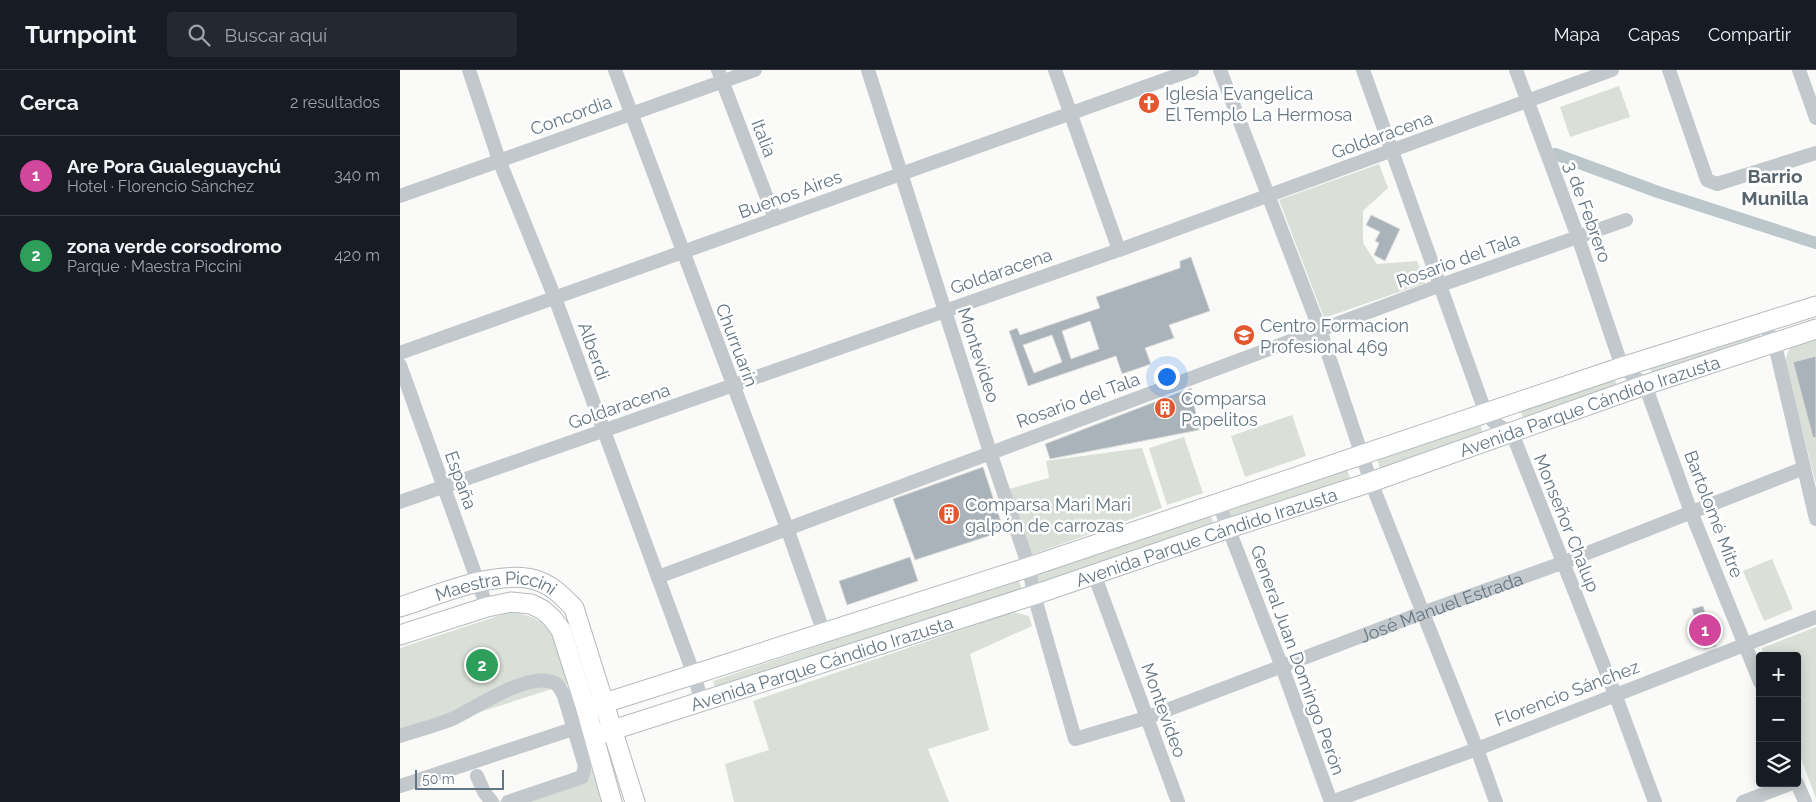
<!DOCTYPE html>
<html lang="es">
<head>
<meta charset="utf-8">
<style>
	:root { --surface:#171b24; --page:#242831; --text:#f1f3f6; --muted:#9ea1a6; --line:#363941; --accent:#db2777 }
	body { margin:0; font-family:Raleway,sans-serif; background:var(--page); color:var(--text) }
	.controls { position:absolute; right:15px; bottom:15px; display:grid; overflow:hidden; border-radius:5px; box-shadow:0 2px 12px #0003 }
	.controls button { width:45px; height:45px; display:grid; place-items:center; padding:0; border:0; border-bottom:1px solid var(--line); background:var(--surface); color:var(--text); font:25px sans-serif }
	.scale { position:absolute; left:15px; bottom:12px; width:89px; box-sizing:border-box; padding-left:5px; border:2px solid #657683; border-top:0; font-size:14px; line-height:18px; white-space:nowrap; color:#657683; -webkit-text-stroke:4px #fff; paint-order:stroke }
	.you { position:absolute; left:766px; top:306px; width:18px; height:18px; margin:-12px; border:4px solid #fff; border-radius:50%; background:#1a73e8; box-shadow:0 0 0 8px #1a73e833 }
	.badge { display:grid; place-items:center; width:32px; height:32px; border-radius:50%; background:var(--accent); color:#fff; font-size:16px; font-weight:700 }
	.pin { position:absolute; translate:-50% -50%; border:2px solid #fff; box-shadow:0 1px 5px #0006 }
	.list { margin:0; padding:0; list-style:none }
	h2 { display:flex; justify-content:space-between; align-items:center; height:65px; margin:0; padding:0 20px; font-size:21px }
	h2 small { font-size:16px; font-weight:400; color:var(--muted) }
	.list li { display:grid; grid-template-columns:32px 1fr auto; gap:15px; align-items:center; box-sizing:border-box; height:80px; padding:0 20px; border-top:1px solid var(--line) }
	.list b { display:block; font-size:19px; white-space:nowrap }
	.list p { margin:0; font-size:16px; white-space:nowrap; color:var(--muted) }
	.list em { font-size:16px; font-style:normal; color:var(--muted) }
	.icon { flex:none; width:28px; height:28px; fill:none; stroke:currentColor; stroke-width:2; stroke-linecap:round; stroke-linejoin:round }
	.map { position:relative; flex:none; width:1416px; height:732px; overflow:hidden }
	header { display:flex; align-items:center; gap:30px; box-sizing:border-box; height:70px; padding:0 25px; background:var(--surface); border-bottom:1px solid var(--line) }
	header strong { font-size:24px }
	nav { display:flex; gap:28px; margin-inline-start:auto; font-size:18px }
	.search { width:350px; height:45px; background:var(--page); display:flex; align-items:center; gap:12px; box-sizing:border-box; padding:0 18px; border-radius:5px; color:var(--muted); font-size:19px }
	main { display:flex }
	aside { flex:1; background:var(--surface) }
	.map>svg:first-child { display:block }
	.green { fill:#dadfd7 }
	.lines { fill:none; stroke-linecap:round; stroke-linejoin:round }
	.canal { stroke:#bbc7cb; stroke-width:12 }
	.building { fill:#aab3b9; stroke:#dcdcda; fill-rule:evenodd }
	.major-casing { stroke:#b5babe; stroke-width:21 }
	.minor { stroke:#c3c8cc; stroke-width:14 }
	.major { stroke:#fff; stroke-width:19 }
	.labels { text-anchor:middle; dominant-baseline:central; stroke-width:5; stroke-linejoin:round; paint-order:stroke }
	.poi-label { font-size:18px; fill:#657683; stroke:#fff; text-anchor:start }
	.street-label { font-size:18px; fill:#657683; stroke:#fff }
	.neighbourhood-label { font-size:19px; font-weight:bold; fill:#57646e; stroke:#fff }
</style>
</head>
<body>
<header>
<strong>Turnpoint</strong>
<div class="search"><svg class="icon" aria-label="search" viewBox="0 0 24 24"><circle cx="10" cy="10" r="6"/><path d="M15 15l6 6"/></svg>Buscar aquí</div>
<nav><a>Mapa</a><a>Capas</a><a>Compartir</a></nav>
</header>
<main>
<aside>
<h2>Cerca<small>2 resultados</small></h2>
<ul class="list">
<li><span class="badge" style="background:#d1479c">1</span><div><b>Are Pora Gualeguaychú</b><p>Hotel · Florencio Sánchez</p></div><em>340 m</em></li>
<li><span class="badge" style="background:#2e9e5b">2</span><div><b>zona verde corsodromo</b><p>Parque · Maestra Piccini</p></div><em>420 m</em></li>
</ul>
</aside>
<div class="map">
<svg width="1416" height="732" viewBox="0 0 1416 732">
	<rect width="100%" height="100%" fill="#fafaf8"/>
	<path class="green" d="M1219,16L1230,47L1170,67L1160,37Z
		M979,94L988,118L963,141V173L977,194L1017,191L1025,213L924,248L879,130Z
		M1358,259L1363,273L1254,311L1249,294Z
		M1416,267V414L1385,292C1390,271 1397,273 1416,267Z
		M1213,304L1219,321L1126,355L1119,338Z
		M892,345L906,386L845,407L831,366Z
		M1080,353L1085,370L982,406L977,388Z
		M784,367L803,423L767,435L749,378Z
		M742,378L762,438L631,485L609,419L649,408L646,391Z
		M947,399L952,414L833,452L828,436Z
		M809,442L816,459L641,518L636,502Z
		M1372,489L1393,539L1364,551L1343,501Z
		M618,508L624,525L318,629L313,611Z
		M110,542C158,548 157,574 170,613L0,668V578Z
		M613,542L629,546L632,556L570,584L589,660L528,679L549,732H334L325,694L369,680L353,631Z
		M1416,557V728L1397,678V586H1363L1362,578Z
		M198,698L203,732H96Z"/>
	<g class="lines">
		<path class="canal" d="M1155,84L1258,122L1416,173"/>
	</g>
	<path class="building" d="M971,145L1000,159L985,191L974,185L979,173L975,171L980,162L966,155Z
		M791,187L810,241L769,255L774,268L745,278L751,294L722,304L716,286L628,316L609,261L617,258L620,265L700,238L696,227L780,198V191ZM690,251L699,279L671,289L662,261ZM652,265L662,292L634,303L623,275Z
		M1416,286V367L1413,368L1393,292Z
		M791,318L799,360L650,389L645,374Z
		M583,397L604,461L515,490L493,429Z
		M510,487L518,511L447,535L439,511Z
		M1303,536L1316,576L1305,579L1292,539Z"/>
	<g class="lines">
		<g class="major-casing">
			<g id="major">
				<path id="s2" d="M0,537C38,525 103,496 141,512C154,517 164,528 174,538L235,732"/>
				<path d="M0,565L87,537L111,532L131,534L143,540L152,548L161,560L186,639L212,732"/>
				<path d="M186,639L629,497L1222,297L1416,236"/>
				<path id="s3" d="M194,666L634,525L829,458L971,412L1245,315L1416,259"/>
			</g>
		</g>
		<g class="minor">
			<path d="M69,0L99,90L155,228L294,605L302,632"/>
			<path d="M215,0L387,458L424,563"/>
			<path d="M318,0L375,149"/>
			<path id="s1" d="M468,0L590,382L629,497L634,525L675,669L746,648L1022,543L1162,493L1404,398"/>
			<path d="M655,0L719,180"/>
			<path d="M820,0L920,260L971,412L1077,679L1096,732"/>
			<path d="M963,0L1086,344L1097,355L1112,363L1215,624L1255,732"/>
			<path d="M1116,0L1178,167L1222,297L1245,315L1291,442L1360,612"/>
			<path d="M1269,0L1307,110L1317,114L1416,83"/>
			<path d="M1399,0L1416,48"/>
			<path d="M0,126L355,0"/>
			<path d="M1365,252L1368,263L1374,271L1416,449"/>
			<path d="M0,283L792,0"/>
			<path d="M0,295L87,537"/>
			<path d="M0,432L719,180L1212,0"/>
			<path d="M819,434L882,597L931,732"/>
			<path d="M694,504L778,732"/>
			<path d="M258,507L1041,215L1226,150"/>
			<path d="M0,666C17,660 35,656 52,649C76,638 125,603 152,612C159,614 161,620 164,626L185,696L182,707L108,732"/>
			<path d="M77,706L84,722L92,732"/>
			<path d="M1397,713L1405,732"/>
			<path d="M0,716L182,656"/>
			<path d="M931,732L1077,679L1416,547"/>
			<path d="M1343,732L1392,713"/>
		</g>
		<use href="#major" class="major"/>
	</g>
	<defs>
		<g id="church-disc" transform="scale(1.125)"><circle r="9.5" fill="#e4572e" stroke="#fff"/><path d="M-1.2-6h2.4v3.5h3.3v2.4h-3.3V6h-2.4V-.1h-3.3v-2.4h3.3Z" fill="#fff"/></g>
		<g id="school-disc" transform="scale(1.125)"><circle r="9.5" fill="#e4572e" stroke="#fff"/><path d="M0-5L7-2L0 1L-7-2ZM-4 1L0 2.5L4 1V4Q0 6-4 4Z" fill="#fff"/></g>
		<g id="building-disc" transform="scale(1.125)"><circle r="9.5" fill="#e4572e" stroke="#fff"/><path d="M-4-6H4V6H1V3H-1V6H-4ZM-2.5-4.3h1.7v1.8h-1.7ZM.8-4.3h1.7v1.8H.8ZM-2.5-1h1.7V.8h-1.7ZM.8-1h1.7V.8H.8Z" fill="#fff"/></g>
	</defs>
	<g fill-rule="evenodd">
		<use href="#church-disc" x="749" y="33"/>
		<use href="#school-disc" x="844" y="265"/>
		<use href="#building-disc" x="765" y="338"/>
		<use href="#building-disc" x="549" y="444"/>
	</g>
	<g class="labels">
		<g class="poi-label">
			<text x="765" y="23">Iglesia Evangelica<tspan x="765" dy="21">El Templo La Hermosa</tspan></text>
			<text x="860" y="255">Centro Formacion<tspan x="860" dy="21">Profesional 469</tspan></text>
			<text x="781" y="328">Comparsa<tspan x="781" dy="21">Papelitos</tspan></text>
			<text x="565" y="434">Comparsa Mari Mari<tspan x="565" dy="21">galpón de carrozas</tspan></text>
		</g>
		<g class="street-label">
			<text transform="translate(171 45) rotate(-20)">Concordia</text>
			<text transform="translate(982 65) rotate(-20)">Goldaracena</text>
			<text transform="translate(364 68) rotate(69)">Italia</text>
			<text transform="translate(390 124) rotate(-20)">Buenos Aires</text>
			<text transform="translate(1188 142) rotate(70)">3 de Febrero</text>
			<text transform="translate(1058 190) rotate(-20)">Rosario del Tala</text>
			<text transform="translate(601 201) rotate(-19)">Goldaracena</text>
			<text transform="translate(337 275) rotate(69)">Churruarín</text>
			<text transform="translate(194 281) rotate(70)">Alberdi</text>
			<text transform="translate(579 285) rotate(72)">Montevideo</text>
			<text transform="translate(678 330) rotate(-20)">Rosario del Tala</text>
			<text transform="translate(219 336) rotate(-19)">Goldaracena</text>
			<text stroke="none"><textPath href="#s3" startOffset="1049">Avenida Parque Cándido Irazusta</textPath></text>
			<text transform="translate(61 410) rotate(70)">España</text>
			<text transform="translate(1314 444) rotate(69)">Bartolomé Mitre</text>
			<text transform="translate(1167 453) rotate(68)">Monseñor Chalup</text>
			<text stroke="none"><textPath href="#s3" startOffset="644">Avenida Parque Cándido Irazusta</textPath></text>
			<text stroke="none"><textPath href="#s2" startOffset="100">Maestra Piccini</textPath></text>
			<text stroke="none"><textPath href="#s1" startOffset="1090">José Manuel Estrada</textPath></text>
			<text transform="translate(898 590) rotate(70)">General Juan Domingo Perón</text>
			<text stroke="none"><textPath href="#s3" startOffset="239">Avenida Parque Cándido Irazusta</textPath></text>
			<text transform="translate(1167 623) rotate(-21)">Florencio Sánchez</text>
			<text transform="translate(764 640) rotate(70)">Montevideo</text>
		</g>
		<g class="neighbourhood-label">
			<text x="1375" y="106">Barrio<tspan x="1375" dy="22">Munilla</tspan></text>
		</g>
	</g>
</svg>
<div class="controls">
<button>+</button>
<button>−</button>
<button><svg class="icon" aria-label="layers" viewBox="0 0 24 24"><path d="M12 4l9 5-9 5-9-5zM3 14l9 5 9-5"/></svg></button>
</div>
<div class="scale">50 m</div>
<div class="you"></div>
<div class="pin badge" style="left:1305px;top:560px;background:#d1479c">1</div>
<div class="pin badge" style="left:82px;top:595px;background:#2e9e5b">2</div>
</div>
</main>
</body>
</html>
